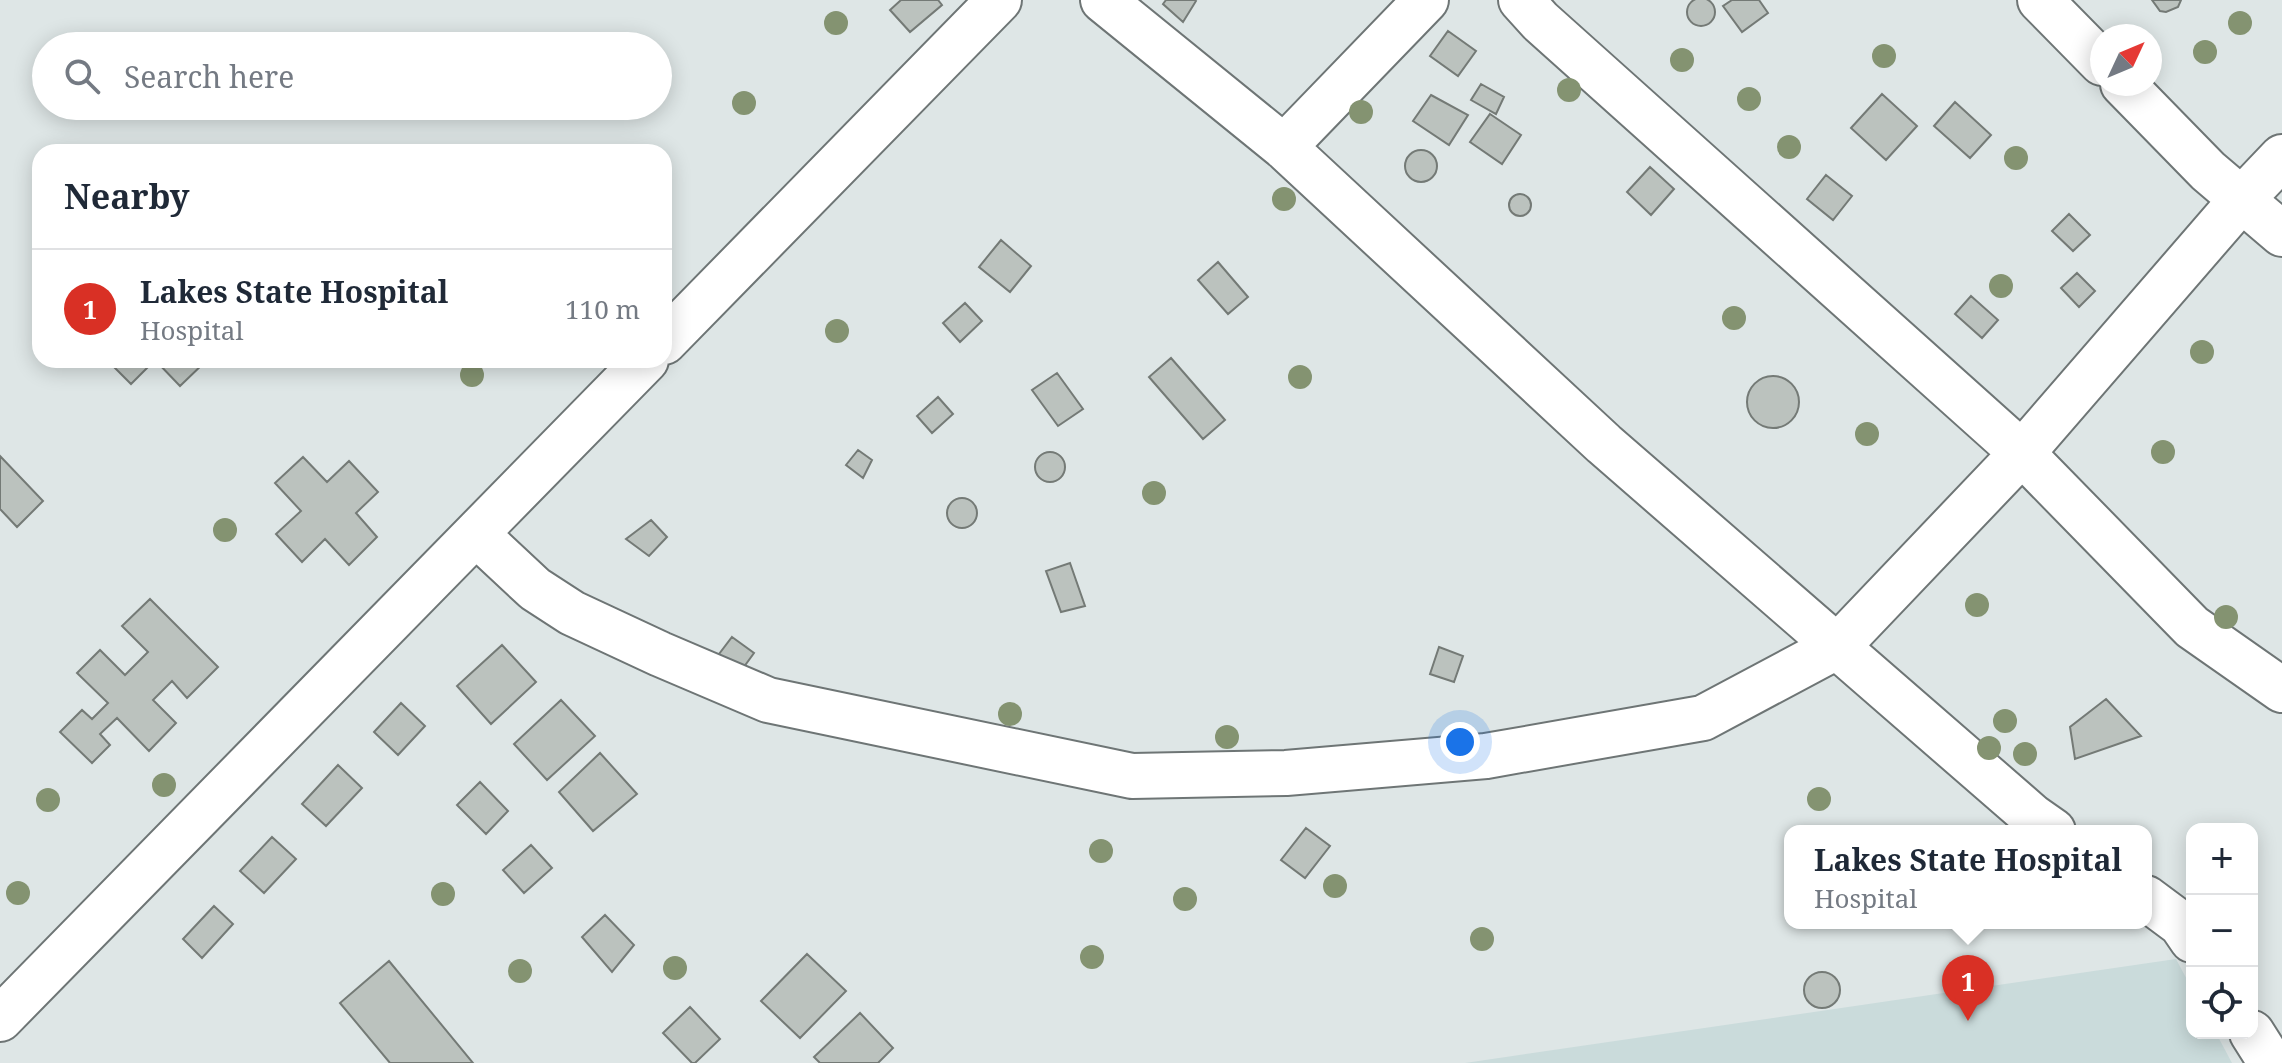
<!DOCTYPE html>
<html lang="en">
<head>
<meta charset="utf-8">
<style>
	:root { --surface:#fff; --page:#f2f2f3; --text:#1f2937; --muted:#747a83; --line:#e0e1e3; --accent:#d93025 }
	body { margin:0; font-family:"Noto Serif",serif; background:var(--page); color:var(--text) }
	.controls { position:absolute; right:24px; bottom:24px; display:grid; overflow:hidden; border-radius:16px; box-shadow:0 4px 20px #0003 }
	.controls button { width:72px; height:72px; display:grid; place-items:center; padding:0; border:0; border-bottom:2px solid var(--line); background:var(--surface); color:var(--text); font:40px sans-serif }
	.compass { position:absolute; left:2090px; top:24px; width:72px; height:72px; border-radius:50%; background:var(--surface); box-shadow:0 4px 20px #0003; rotate:46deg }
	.you { position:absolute; left:1460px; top:742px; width:28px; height:28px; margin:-20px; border:6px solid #fff; border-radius:50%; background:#1a73e8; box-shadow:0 0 0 12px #1a73e833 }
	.badge { display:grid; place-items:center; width:52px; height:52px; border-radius:50%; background:var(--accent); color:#fff; font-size:26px; font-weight:700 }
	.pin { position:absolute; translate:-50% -66px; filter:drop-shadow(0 2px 4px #0008) }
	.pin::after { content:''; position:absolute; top:42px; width:28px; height:24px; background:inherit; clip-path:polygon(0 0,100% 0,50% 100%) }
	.popup { position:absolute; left:1784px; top:825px; width:368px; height:104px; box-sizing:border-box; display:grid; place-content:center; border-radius:16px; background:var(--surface); filter:drop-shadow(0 2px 6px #0005); font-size:26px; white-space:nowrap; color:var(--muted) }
	.popup b { font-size:30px; color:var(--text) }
	.popup::after { content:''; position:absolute; left:50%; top:100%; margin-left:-16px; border:16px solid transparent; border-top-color:var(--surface) }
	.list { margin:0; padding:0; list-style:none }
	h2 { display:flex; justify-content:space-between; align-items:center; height:104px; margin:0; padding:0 32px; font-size:34px }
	h2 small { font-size:26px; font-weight:400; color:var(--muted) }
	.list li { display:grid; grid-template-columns:52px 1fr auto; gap:24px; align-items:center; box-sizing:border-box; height:120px; padding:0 32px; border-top:2px solid var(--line) }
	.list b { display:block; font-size:30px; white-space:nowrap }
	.list p { margin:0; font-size:26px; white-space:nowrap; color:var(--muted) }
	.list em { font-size:26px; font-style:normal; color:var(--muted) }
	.icon { flex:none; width:44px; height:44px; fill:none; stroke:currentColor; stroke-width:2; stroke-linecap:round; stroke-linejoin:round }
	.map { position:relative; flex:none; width:2282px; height:1063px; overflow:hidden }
	.search { position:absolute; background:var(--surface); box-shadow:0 4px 20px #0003; left:32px; top:32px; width:640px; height:88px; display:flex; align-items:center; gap:20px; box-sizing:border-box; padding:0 28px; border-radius:44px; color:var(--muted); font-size:30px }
	.panel { position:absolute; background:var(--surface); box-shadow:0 4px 20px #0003; left:32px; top:144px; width:640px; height:224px; border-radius:24px }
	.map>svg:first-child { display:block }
	.built { fill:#cadbdb }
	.building { fill:#bbc2be; stroke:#747a76; stroke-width:2 }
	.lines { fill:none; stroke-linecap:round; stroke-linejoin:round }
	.minor-casing { stroke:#6e7575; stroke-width:48 }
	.minor { stroke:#fff; stroke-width:44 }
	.tree { fill:#849371 }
</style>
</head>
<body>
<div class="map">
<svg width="2282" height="1063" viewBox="0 0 2282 1063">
	<rect width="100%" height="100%" fill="#dee6e6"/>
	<path class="built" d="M2176,959L2192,989V1033H2216L2232,1063H1465Z"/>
	<path class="building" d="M1687 12a14 14 0 1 1 28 0a14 14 0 1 1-28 0Z
		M901,0H938L942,5L910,32L890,10Z
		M1166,0H1195L1196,1L1183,22L1163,4Z
		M1732,0H1759L1768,13L1742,32L1723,6Z
		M2181,0L2178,7L2166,12L2160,11L2152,0Z
		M1448,31L1476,51L1458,76L1430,56Z
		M1481,84L1504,97L1496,114L1471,100Z
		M1882,94L1917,126L1886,160L1851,128Z
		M1431,95L1468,115L1449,145L1413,121Z
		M1955,102L1991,135L1970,158L1934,126Z
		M1490,114L1521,135L1502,164L1470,142Z
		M1405 166a16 16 0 1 1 32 0a16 16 0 1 1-32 0Z
		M1650,167L1674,189L1651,215L1627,192Z
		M1826,175L1852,196L1833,220L1807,199Z
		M1509 205a11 11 0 1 1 22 0a11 11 0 1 1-22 0Z
		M2069,214L2090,235L2073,251L2052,231Z
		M1001,240L1031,266L1010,292L979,267Z
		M1218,262L1248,297L1228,314L1198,280Z
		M2077,273L2095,291L2079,307L2061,288Z
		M1971,296L1998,320L1982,338L1955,314Z
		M965,303L982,321L960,342L943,323Z
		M1171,358L1225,420L1203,439L1149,377Z
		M107,360H155L131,384Z
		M155,360H207L180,386Z
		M1057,373L1083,409L1058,426L1032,390Z
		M1747 402a26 26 0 1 1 52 0a26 26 0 1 1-52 0Z
		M938,397L953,414L932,433L917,416Z
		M858,450L872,460L863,478L846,465Z
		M1035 467a15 15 0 1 1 30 0a15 15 0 1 1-30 0Z
		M0,456L43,501L17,527L0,509Z
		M303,457L327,482L349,461L378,492L356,513L377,537L349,565L325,539L302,562L276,534L301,511L275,483Z
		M947 513a15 15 0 1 1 30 0a15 15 0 1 1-30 0Z
		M651,520L667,537L649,556L626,539Z
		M1070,563L1085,606L1061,612L1046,571Z
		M150,599L218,667L187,698L172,681L153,700L176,723L149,751L117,718L100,734L110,745L92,763L60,732L82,710L92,719L108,703L77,673L100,650L125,675L148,652L122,626Z
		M732,637L754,653L738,675L716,658Z
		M502,645L536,682L491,724L457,686Z
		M1439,647L1463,656L1454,682L1430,674Z
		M2106,699L2141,736L2075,759L2070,727Z
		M561,700L595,736L547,780L514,744Z
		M401,703L425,726L398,755L374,732Z
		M600,753L637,794L593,831L559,792Z
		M338,765L362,788L326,826L302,804Z
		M480,782L508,811L486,834L457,805Z
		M1306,828L1330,846L1305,878L1281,860Z
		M272,837L296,859L264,893L240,871Z
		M531,845L552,868L524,893L503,870Z
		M214,906L233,924L202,958L183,939Z
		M605,915L634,945L612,972L582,937Z
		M807,954L846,991L800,1038L761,1001Z
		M389,961L473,1063H390L340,1003Z
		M1804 990a18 18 0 1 1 36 0a18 18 0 1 1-36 0Z
		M690,1007L720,1039L695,1063H692L663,1033Z
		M860,1013L893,1048L878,1063H820L814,1057Z"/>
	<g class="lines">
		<g class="minor-casing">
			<path id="minor" d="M1103,0L1284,147L1604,444L2033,817L2053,831
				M1521,0L1540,21L2022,453L2192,627L2282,690
				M2040,0L2102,63
				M2123,84L2208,171L2282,234
				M1284,147L1426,0
				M664,342L999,0
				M476,534L535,589L572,613L660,654L768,700L1132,776L1286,773L1486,756L1703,718L1838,646L2022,453L2242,199L2282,157
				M2146,898L2181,924L2192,940
				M0,1019L646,360
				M2252,1033L2271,1063"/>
		</g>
		<use href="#minor" class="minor"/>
	</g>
	<g class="tree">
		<circle cx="836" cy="23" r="12"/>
		<circle cx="2240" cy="23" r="12"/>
		<circle cx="2205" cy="52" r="12"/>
		<circle cx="1884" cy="56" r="12"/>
		<circle cx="1682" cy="60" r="12"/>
		<circle cx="1569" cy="90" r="12"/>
		<circle cx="1749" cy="99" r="12"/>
		<circle cx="744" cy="103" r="12"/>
		<circle cx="1361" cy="112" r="12"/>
		<circle cx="1789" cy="147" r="12"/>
		<circle cx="2016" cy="158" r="12"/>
		<circle cx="1284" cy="199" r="12"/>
		<circle cx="2001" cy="286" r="12"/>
		<circle cx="1734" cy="318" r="12"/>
		<circle cx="837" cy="331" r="12"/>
		<circle cx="2202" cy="352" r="12"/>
		<circle cx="472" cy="375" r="12"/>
		<circle cx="1300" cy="377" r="12"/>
		<circle cx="1867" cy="434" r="12"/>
		<circle cx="2163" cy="452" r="12"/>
		<circle cx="1154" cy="493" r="12"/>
		<circle cx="225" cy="530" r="12"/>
		<circle cx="1977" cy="605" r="12"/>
		<circle cx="2226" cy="617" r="12"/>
		<circle cx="1010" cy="714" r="12"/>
		<circle cx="2005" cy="721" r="12"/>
		<circle cx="1227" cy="737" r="12"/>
		<circle cx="1989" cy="748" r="12"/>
		<circle cx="2025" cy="754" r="12"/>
		<circle cx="164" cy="785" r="12"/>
		<circle cx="1819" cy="799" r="12"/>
		<circle cx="48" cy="800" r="12"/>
		<circle cx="1101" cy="851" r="12"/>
		<circle cx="1335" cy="886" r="12"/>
		<circle cx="18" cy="893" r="12"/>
		<circle cx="443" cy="894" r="12"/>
		<circle cx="1185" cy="899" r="12"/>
		<circle cx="1482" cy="939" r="12"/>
		<circle cx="1092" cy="957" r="12"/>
		<circle cx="675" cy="968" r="12"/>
		<circle cx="520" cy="971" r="12"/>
	</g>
</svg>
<div class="controls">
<button>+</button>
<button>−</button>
<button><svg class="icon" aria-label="locate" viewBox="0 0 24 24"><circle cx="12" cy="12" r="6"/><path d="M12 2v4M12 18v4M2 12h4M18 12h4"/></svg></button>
</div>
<svg class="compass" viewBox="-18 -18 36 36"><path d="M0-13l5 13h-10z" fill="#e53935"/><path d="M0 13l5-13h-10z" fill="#747a83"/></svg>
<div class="you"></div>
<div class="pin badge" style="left:1968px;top:1021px">1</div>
<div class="popup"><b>Lakes State Hospital</b>Hospital</div>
<div class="search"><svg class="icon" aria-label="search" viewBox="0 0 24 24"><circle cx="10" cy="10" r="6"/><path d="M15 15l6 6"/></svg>Search here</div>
<section class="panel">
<h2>Nearby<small></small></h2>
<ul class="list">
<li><span class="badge">1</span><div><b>Lakes State Hospital</b><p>Hospital</p></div><em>110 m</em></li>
</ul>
</section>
</div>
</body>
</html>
